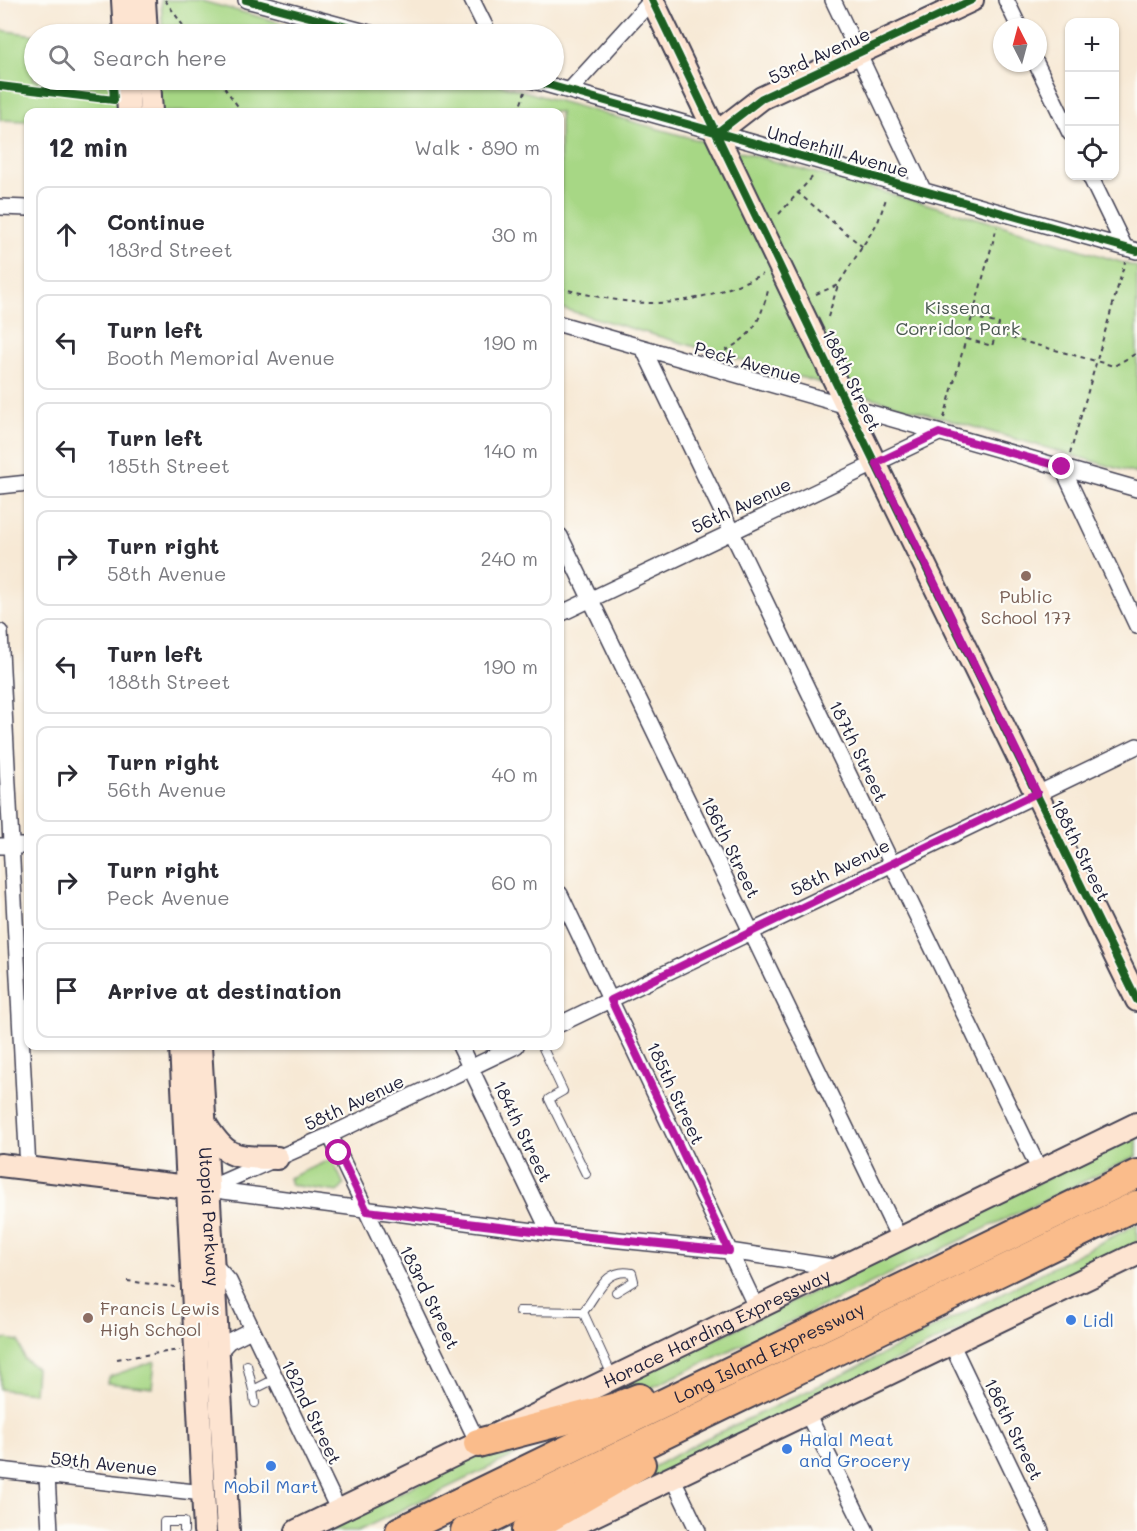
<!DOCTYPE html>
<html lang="en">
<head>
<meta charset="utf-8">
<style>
	:root { --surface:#fff; --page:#f2f2f3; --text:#2b2b33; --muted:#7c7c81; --line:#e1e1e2 }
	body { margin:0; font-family:Mali,sans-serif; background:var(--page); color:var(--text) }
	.controls { position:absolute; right:18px; top:18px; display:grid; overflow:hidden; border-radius:12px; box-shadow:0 2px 4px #0004 }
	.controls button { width:54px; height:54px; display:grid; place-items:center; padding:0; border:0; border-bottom:2px solid var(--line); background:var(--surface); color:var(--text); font:30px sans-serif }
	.compass { position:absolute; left:993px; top:18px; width:54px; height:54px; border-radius:50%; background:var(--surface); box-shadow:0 2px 4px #0004; rotate:354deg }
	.stop { position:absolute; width:18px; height:18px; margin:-14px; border:4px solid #b5179e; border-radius:50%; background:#fff }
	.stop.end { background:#b5179e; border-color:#fff; box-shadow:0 2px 6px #0008 }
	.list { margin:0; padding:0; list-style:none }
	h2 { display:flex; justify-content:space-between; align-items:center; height:78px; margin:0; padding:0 24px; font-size:26px }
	h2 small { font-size:20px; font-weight:400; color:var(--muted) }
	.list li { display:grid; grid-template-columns:39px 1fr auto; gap:18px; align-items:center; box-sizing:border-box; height:96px; margin:0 12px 12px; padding:0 12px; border:2px solid var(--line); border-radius:12px }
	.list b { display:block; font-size:22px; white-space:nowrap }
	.list p { margin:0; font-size:20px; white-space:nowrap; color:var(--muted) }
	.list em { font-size:20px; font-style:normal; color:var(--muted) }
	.icon { flex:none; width:33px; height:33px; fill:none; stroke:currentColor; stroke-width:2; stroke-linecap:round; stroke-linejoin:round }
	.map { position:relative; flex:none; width:1137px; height:1531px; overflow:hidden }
	.search { position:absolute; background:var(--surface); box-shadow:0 2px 4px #0004; left:24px; top:24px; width:540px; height:66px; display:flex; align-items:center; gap:15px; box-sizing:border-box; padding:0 21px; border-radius:33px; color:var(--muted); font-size:22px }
	.panel { position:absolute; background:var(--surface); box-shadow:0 2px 4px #0004; left:24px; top:108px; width:540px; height:942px; border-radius:12px }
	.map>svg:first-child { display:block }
	.green { fill:#a7d785; stroke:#647c60; stroke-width:1.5 }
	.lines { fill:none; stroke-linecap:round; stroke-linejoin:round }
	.lane-casing { stroke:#424052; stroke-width:10 }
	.street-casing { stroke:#424052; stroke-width:18 }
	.secondary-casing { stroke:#424052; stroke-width:26 }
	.highway-casing { stroke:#424052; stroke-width:32 }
	.path { stroke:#424052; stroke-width:2; stroke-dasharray:4.5 4.5; stroke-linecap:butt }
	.lane { stroke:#fff; stroke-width:8 }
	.street { stroke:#fff; stroke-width:15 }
	.secondary { stroke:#fde4d1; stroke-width:22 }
	.highway { stroke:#fabc8b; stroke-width:28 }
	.cycleway-casing { stroke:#fdfcf7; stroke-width:11 }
	.cycleway { stroke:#1b5e20; stroke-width:8 }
	.route { stroke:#b5179e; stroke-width:8 }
	.education-dot { fill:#8d6e63; stroke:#fdfcf7; stroke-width:2 }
	.shop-dot { fill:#3f7fe0; stroke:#fdfcf7; stroke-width:2 }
	.labels { text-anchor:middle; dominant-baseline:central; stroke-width:4.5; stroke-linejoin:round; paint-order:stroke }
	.street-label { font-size:18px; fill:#22223b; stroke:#fdfcf7 }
	.park-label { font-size:18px; fill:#4a5851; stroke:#fdfcf7 }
	.education-label { font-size:18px; fill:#785e54; stroke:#fdfcf7 }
	.shop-label { font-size:18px; fill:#366cbe; stroke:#fdfcf7; text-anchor:start }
</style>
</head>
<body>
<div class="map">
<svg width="1137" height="1531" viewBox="0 0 1137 1531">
	<rect width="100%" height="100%" fill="#fdfcf7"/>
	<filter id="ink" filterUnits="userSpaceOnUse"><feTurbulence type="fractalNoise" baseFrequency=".0167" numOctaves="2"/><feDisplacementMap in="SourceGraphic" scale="12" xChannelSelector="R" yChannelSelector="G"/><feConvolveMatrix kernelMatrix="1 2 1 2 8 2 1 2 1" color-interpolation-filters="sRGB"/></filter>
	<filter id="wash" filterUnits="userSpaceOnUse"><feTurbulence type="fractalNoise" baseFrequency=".008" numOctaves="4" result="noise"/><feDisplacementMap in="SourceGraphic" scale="24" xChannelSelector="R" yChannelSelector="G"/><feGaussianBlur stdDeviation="1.35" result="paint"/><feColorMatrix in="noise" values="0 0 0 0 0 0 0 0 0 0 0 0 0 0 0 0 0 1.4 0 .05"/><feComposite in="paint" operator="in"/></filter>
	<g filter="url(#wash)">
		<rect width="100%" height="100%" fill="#f7e9d5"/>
		<path class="green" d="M161,0H198L322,34H163Z
			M0,30L34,35V80H484L998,224L1137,267V474L560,308V112H28V121L0,120Z
			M1137,1135V1156L636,1395L554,1417Z
			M332,1159L344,1185L338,1192L291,1185L289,1178Z
			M1137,1224V1244L551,1527L587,1503L705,1439L848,1372Z
			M0,1338L19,1341L24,1359L36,1368L34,1393L0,1389Z
			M155,1361L152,1388L107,1383L108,1377Z
			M548,1439L358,1531H321L475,1456Z"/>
	</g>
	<g filter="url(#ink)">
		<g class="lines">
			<g class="lane-casing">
				<path id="lane" d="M542,1046L563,1091L549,1099L586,1174
					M519,1311L583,1312
					M247,1365L253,1390L275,1379
					M612,1375L583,1312C598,1294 605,1267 632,1273L634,1281L616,1292
					M253,1390L255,1403
					M164,1531V1522H184V1531"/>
			</g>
			<g class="street-casing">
				<path id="street" d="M246,0L373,34
					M472,0L489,34
					M833,0L924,192
					M1006,0L1019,27
					M1036,63L1070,133
					M531,80L1137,251
					M570,90L652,0
					M1090,176L1125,248
					M0,207L28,208
					M560,324L1137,489
					M643,348L1040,1171
					M1062,467L1137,626
					M0,486L28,483
					M560,536L900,1240
					M560,614L939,433
					M0,632L28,1169
					M0,846H28
					M560,894L757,1309
					M560,1024L1137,746
					M460,1046L550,1233
					M330,1135L478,1443
					M200,1188L550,1233L729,1251L840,1268
					M207,1189L330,1135L516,1046
					M212,1262L229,1281L339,1511
					M952,1345L1041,1531
					M217,1354L229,1341L251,1330
					M807,1413L866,1531
					M0,1470L203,1493
					M47,1476L50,1531
					M673,1479L698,1531"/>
			</g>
			<g class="secondary-casing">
				<g id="secondary">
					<path d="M123,0L125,34"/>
					<path d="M144,0L146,34"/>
					<path d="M652,0L847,406L1137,1000"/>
					<path d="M127,80L129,112"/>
					<path d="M149,80L151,112"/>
					<path d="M718,132L762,98L972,0"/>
					<path d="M181,1046L205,1531"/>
					<path id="s1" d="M200,1046L228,1531"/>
					<path d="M204,1122C227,1160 235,1157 277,1158"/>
					<path d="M0,1165L188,1187"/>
					<path id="s2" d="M297,1531L1137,1124"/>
					<path d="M561,1531L1137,1254"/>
				</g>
			</g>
			<g class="highway-casing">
				<g id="highway">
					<path d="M478,1443L616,1407L639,1398"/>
					<path id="s3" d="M400,1531L1137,1174"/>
					<path d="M465,1531L1137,1205"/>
					<path d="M526,1531L641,1464"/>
				</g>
			</g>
			<path class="path" d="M165,0L189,34
				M219,80L242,112
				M518,112L525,92
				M797,192L864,248
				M779,214L815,174
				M560,288C645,309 681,311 763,274
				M816,294L838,285L878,222L887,196
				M828,317L838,285
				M972,317L999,324L996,334L1114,366L1137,353
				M967,339L992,346L996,334
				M717,355C753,337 759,325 769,287
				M944,418L997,227
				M1070,454L1125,262
				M127,1281L175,1287
				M117,1359L180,1350"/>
			<use href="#lane" class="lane"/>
			<use href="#street" class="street"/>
			<use href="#secondary" class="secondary"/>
			<use href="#highway" class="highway"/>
			<g class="cycleway-casing">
				<path id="cycleway" d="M246,0L373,34
					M652,0L847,406L1137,1000
					M531,80L1137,251
					M0,86L114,100L113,85L123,80
					M718,132L762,98L972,0"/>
			</g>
			<use href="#cycleway" class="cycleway"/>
		</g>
	</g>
	<g class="lines" filter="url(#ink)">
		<path class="route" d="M339,1153L367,1211L550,1233L729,1251L611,1000L1037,793L876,463L939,433L1062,467"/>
	</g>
	<g class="education-dot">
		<circle cx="1026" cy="576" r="6"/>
		<circle cx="88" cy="1318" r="6"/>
	</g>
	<g class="shop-dot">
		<circle cx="1071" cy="1320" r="6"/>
		<circle cx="787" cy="1449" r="6"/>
		<circle cx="271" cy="1466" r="6"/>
	</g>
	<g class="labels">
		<g class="street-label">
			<text transform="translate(819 55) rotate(-25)">53rd Avenue</text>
			<text transform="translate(838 151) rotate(16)">Underhill Avenue</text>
			<text transform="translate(748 362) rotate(16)">Peck Avenue</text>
			<text transform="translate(852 380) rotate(64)">188th Street</text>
			<text transform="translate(741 505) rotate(-25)">56th Avenue</text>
			<text transform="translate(859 751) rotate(64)">187th Street</text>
			<text transform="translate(731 847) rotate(64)">186th Street</text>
			<text transform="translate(1081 850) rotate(64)">188th Street</text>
			<text transform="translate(840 867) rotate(-26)">58th Avenue</text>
			<text transform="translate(676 1093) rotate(65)">185th Street</text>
			<text transform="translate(354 1102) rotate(-25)">58th Avenue</text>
			<text transform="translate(523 1131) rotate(64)">184th Street</text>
			<text stroke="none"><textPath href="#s1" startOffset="171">Utopia Parkway</textPath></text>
			<text transform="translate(430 1297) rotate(64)">183rd Street</text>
			<text stroke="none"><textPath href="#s2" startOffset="466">Horace Harding Expressway</textPath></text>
			<text stroke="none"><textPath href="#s3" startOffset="410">Long Island Expressway</textPath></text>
			<text transform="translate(312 1412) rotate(64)">182nd Street</text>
			<text transform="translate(1014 1429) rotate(64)">186th Street</text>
			<text transform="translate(104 1463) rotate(6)">59th Avenue</text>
		</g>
		<g class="park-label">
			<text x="958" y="307">Kissena<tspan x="958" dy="21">Corridor Park</tspan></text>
		</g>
		<g class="education-label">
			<text x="1026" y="596">Public<tspan x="1026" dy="21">School 177</tspan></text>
			<text x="100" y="1308" text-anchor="start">Francis Lewis<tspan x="100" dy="21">High School</tspan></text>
		</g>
		<g class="shop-label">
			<text x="1083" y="1320">Lidl</text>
			<text x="799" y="1439">Halal Meat<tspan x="799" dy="21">and Grocery</tspan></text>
			<text x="271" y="1486" text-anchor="middle">Mobil Mart</text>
		</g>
	</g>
</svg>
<div class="controls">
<button>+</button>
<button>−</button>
<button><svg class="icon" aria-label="locate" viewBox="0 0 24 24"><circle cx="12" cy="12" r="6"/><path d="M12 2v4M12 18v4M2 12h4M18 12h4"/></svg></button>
</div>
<svg class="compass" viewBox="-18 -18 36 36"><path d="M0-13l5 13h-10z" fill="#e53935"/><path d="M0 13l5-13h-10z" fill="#7c7c81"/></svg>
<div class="stop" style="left:339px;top:1153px"></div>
<div class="stop end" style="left:1062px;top:467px"></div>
<div class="search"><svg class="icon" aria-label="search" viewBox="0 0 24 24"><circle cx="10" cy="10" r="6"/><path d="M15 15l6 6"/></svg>Search here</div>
<section class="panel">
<h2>12 min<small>Walk · 890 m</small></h2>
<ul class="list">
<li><svg class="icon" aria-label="ahead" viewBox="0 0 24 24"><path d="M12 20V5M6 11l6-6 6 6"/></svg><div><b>Continue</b><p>183rd Street</p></div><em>30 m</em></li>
<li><svg class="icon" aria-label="left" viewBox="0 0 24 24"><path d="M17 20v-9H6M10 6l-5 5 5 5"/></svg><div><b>Turn left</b><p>Booth Memorial Avenue</p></div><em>190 m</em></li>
<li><svg class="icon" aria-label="left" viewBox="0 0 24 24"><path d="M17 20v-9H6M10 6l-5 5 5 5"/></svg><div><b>Turn left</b><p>185th Street</p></div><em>140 m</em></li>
<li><svg class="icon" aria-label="right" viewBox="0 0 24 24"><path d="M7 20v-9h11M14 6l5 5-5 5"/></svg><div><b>Turn right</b><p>58th Avenue</p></div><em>240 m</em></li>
<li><svg class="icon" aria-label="left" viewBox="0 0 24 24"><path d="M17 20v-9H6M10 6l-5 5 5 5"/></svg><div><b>Turn left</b><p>188th Street</p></div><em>190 m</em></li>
<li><svg class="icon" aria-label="right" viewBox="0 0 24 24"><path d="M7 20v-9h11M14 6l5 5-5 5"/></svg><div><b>Turn right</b><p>56th Avenue</p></div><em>40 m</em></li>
<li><svg class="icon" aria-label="right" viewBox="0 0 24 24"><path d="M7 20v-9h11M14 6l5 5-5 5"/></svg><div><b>Turn right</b><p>Peck Avenue</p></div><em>60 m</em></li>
<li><svg class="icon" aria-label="arrive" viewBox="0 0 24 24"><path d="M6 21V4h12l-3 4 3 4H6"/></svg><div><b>Arrive at destination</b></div></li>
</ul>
</section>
</div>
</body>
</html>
